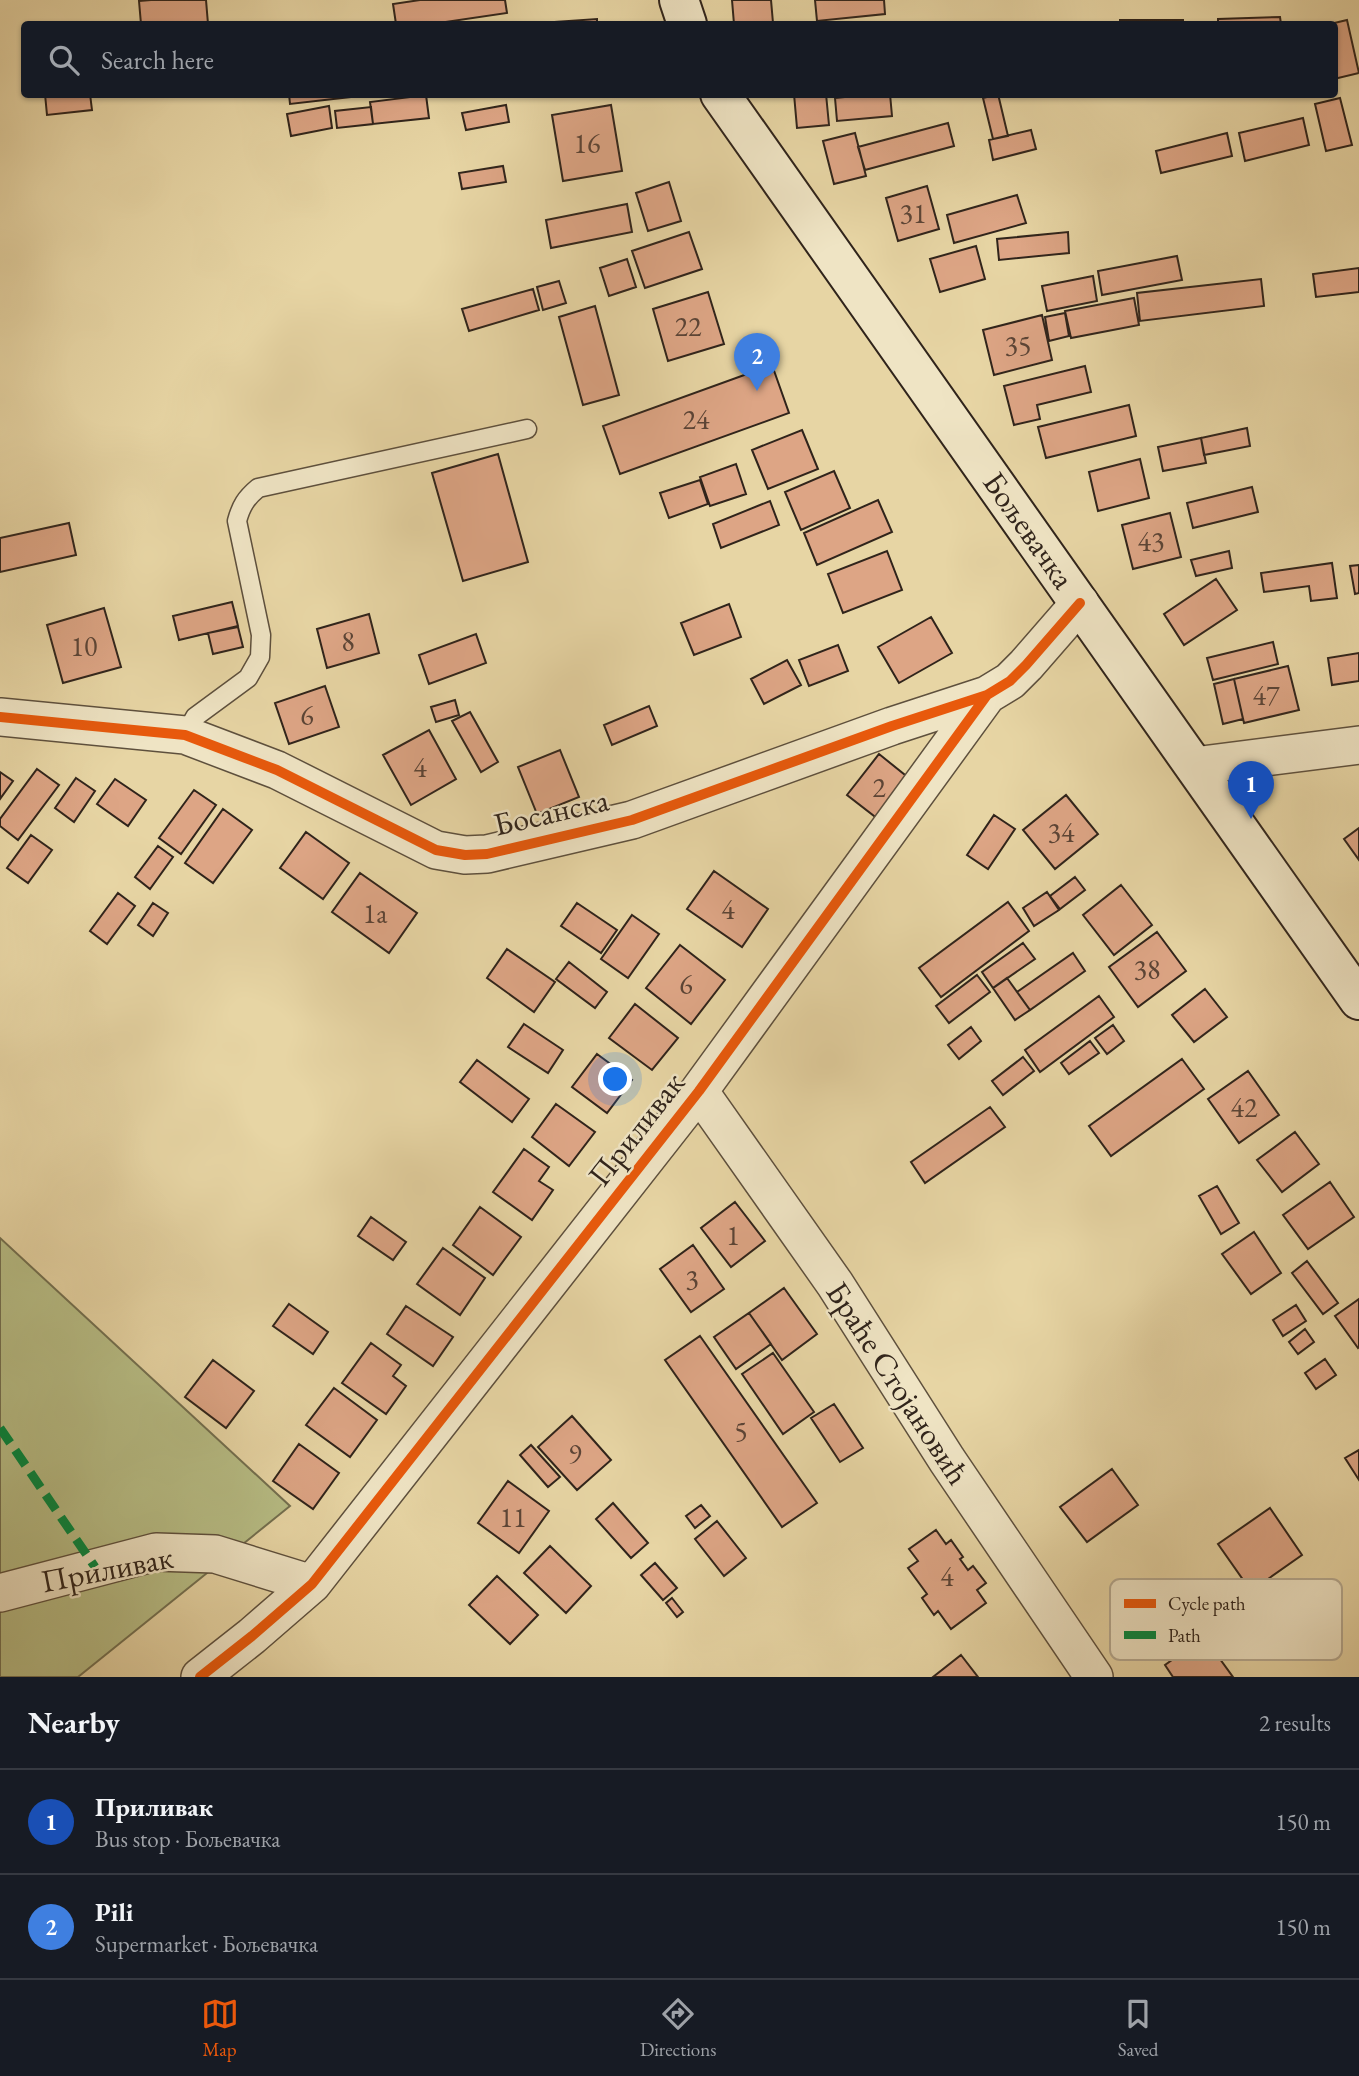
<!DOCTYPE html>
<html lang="en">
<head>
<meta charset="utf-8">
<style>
	:root { --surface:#171b24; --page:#242831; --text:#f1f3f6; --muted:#9ea1a6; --line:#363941; --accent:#ea580c }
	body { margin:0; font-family:"EB Garamond",serif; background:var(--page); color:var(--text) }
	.you { position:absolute; left:616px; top:1080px; width:24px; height:24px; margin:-18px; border:5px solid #fff; border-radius:50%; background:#1a73e8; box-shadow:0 0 0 10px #1a73e833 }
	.badge { display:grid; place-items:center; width:46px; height:46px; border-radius:50%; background:var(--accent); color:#fff; font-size:23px; font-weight:700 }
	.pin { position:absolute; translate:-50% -58px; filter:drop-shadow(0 2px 4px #0008) }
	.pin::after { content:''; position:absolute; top:37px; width:24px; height:21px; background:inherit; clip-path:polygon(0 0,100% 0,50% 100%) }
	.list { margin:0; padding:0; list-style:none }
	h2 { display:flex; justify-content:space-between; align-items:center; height:91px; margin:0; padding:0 28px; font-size:30px }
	h2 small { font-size:23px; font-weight:400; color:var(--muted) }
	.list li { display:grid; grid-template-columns:46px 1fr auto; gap:21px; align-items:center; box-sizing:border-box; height:105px; padding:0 28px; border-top:2px solid var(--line) }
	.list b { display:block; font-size:26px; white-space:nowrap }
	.list p { margin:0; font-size:23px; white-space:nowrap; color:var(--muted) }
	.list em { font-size:23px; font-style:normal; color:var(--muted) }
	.icon { flex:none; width:38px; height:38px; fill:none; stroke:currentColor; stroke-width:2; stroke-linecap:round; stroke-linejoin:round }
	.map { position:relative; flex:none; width:1359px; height:1677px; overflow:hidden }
	.search { position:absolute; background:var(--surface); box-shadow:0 2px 5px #0004; left:21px; right:21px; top:21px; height:77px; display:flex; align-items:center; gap:18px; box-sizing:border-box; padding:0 24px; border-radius:7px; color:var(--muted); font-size:26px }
	.sheet { height:301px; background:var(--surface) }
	nav { display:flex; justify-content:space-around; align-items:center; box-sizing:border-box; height:98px; border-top:2px solid var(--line); background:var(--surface); font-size:19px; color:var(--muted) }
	nav a { display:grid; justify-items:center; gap:4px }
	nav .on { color:var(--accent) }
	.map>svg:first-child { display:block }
	.green { fill:#b7bd85; stroke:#747050; stroke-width:2 }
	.building { fill:#dda585; stroke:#30241b; stroke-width:2 }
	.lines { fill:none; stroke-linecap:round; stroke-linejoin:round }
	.service-casing { stroke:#5e503d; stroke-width:21 }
	.minor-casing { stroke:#5e503d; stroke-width:40 }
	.secondary-casing { stroke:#30241b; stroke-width:42 }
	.service { stroke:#efe4c4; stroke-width:18 }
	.minor { stroke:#efe4c4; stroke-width:37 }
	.secondary { stroke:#efe4c4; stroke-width:38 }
	.quiet { stroke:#00873e; stroke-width:9; stroke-dasharray:18 9; stroke-linecap:butt }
	.cycleway-casing { stroke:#efe4c4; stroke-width:15 }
	.cycleway { stroke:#e8590c; stroke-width:10 }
	.labels { text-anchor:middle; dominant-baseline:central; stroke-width:5; stroke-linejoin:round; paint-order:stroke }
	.number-label { font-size:28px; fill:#5b4436 }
	.street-label { font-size:32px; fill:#30241b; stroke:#efe4c4 }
	.key { fill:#efe4c4; stroke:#b6aa91; stroke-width:2 }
	.key-label { font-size:19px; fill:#30241b }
</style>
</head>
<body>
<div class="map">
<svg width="1359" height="1677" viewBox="0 0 1359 1677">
	<rect width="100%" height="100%" fill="#e7d5a4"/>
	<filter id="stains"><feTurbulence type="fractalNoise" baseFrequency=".00286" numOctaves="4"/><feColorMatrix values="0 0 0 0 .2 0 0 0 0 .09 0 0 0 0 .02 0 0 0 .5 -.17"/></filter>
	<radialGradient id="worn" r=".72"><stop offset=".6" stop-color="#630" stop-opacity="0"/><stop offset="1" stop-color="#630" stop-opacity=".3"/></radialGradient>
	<path class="green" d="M0,1238L290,1506L78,1677H0Z"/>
	<path class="building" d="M151,0H206L208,24H141L139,1Z
		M420,0H505L507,13L432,24H396L393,4Z
		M732,0H771L773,23L734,24Z
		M815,0H884L885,14L817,21Z
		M1280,17L1281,24H1218V19Z
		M597,19V24H525Z
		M1120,20H1183V24H1120Z
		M1347,20L1359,73L1334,79V24H1330Z
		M45,94H90L92,110L47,115Z
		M289,94H368V95L290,104Z
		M794,94H826L829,125L797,128Z
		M874,94H890L892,116L837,121L835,98Z
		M998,94L1008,136L993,139L983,98Z
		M426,95L429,118L373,124L370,102Z
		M1340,98L1352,145L1326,151L1315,104Z
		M506,105L509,122L466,130L462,113Z
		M611,105L622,171L563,181L552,115Z
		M329,106L332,128L291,136L287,114Z
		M371,107L373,124L337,128L335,111Z
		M1303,118L1309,145L1245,161L1239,133Z
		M948,123L954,146L865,170L858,147Z
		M1031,130L1036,149L993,160L989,140Z
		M855,133L866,176L834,184L823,141Z
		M1227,133L1232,156L1161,173L1156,151Z
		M503,166L506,182L462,189L459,173Z
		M669,182L681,221L648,231L636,193Z
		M927,186L939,229L898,241L886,198Z
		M1017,195L1026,223L954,243L947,215Z
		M627,204L632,232L551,248L546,220Z
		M689,232L702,269L645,288L632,251Z
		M1068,232L1069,253L999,260L997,239Z
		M976,246L985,279L940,292L930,259Z
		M1177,256L1182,280L1102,295L1098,271Z
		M627,259L636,287L609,296L600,268Z
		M1359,268V292L1316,297L1313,274Z
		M1093,276L1097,301L1047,311L1042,286Z
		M1261,279L1264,306L1140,321L1137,293Z
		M559,281L566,303L543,310L537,287Z
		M533,289L539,310L469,331L462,309Z
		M708,292L724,344L668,361L653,309Z
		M1134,298L1139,325L1071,338L1065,311Z
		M595,306L619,395L583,405L559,317Z
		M1065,313L1069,336L1049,341L1045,317Z
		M1042,315L1052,360L994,375L983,330Z
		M772,365L789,413L620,474L603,426Z
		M1085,366L1091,392L1037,405L1040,419L1014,425L1004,386Z
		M1129,405L1136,436L1046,458L1038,427Z
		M1247,428L1250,446L1204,455L1201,438Z
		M802,430L818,469L768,489L752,450Z
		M1201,438L1206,463L1163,471L1158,447Z
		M498,454L528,562L463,581L432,473Z
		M1140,459L1149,498L1098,511L1089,472Z
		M736,464L746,494L710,506L700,477Z
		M834,471L850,508L801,530L785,492Z
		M700,480L708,504L669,518L660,493Z
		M1252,487L1258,512L1193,528L1187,503Z
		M878,500L892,532L817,565L804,533Z
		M770,501L779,525L721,548L713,524Z
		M1170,513L1181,557L1133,569L1122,525Z
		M69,523L76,555L0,572V538Z
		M887,551L902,590L843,613L828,574Z
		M1229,551L1232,568L1196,576L1191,560Z
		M1332,563L1337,598L1311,601L1309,586L1264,592L1261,573Z
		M1359,565V593L1355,594L1350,566Z
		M1216,579L1237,610L1184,645L1164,614Z
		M232,602L238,626L179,640L173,616Z
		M729,604L741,637L694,655L681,623Z
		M104,608L121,667L63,683L47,625Z
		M369,614L379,653L327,668L317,629Z
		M931,617L952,653L899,683L878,647Z
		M238,627L243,647L213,654L208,633Z
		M476,634L486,663L429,684L419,655Z
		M1273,642L1278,664L1213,680L1207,658Z
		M838,645L848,671L809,686L799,660Z
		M1359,653V681L1332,685L1328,658Z
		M787,660L801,685L764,704L751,679Z
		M1288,666L1299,710L1244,723L1234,679Z
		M1234,679L1243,719L1223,724L1214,684Z
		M325,686L339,727L289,744L275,703Z
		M455,700L459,715L436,722L431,707Z
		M649,706L657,726L612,745L604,725Z
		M470,712L498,762L481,772L452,721Z
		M429,730L456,779L411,805L383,755Z
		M560,750L579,797L537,814L518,767Z
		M879,754L910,779L878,819L847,795Z
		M37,769L59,785L18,840L0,826V819Z
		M0,772L13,781L0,799Z
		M76,778L95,791L74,822L55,808Z
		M115,779L146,800L128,826L97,804Z
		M194,790L216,805L181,854L159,838Z
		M1066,795L1098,834L1055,869L1023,830Z
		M223,809L252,830L213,883L185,863Z
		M994,815L1015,829L988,869L967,855Z
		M1359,828V860L1344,839Z
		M306,832L349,863L323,899L280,868Z
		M31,835L52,850L28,883L7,868Z
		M158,846L173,857L150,889L135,877Z
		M714,871L768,909L742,947L687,909Z
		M360,873L417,913L389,953L332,912Z
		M1075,877L1085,890L1060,909L1050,896Z
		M1121,885L1152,925L1114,955L1083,915Z
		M1047,892L1059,910L1034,926L1023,908Z
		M118,893L135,906L107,944L90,931Z
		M1008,902L1029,931L941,997L919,968Z
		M153,903L168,913L153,936L138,925Z
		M577,903L617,930L601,953L561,926Z
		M632,915L659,934L628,978L601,959Z
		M1157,932L1186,971L1138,1007L1109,967Z
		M1023,943L1035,959L993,988L982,972Z
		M680,945L725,980L691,1024L646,988Z
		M507,949L555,982L534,1012L487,978Z
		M1073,953L1085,971L1030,1010L1017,992Z
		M569,962L607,992L595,1008L556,979Z
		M977,975L990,992L949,1023L936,1006Z
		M1007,978L1030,1010L1015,1020L993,988Z
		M1205,989L1227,1017L1194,1042L1172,1015Z
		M1099,996L1114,1017L1040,1072L1025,1050Z
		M635,1004L678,1038L652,1070L609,1038Z
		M524,1024L563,1050L548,1073L508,1047Z
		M1113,1025L1124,1041L1107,1054L1095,1038Z
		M971,1027L981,1041L959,1059L948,1045Z
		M1090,1041L1099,1053L1069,1074L1061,1063Z
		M597,1054L632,1080L607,1113L572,1087Z
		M1023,1057L1034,1071L1003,1095L992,1081Z
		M1182,1059L1204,1089L1111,1156L1089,1126Z
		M477,1060L529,1099L512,1122L460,1082Z
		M1248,1071L1279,1115L1239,1143L1208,1099Z
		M556,1104L595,1132L569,1166L532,1137Z
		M990,1107L1005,1127L925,1183L911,1162Z
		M1295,1132L1319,1164L1282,1192L1257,1160Z
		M524,1149L549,1167L539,1181L553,1190L532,1220L493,1192Z
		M1330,1182L1354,1217L1308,1249L1283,1215Z
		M1217,1186L1239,1223L1221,1234L1199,1196Z
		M735,1202L765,1241L731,1267L701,1228Z
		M480,1207L521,1237L493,1275L453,1245Z
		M371,1217L406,1242L393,1260L358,1236Z
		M1254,1232L1281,1273L1251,1294L1222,1254Z
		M693,1245L724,1289L691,1312L660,1269Z
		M443,1248L485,1278L460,1315L417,1284Z
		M1307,1261L1338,1303L1323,1314L1292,1273Z
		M784,1288L817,1334L782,1360L749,1313Z
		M1359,1299V1347L1358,1348L1335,1316Z
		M289,1304L328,1332L313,1354L273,1326Z
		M1296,1305L1306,1321L1283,1336L1273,1320Z
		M406,1306L453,1337L433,1366L387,1334Z
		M749,1313L771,1344L736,1369L714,1337Z
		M1305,1329L1314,1342L1298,1354L1289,1342Z
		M700,1336L817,1503L782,1527L665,1360Z
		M371,1343L401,1365L393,1376L406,1386L386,1414L342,1383Z
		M773,1353L814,1412L783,1434L742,1374Z
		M1325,1359L1336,1375L1316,1389L1305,1373Z
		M213,1360L254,1391L226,1428L185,1397Z
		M334,1388L377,1420L350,1457L306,1425Z
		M834,1404L863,1448L840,1462L811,1418Z
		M572,1416L611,1460L577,1490L538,1447Z
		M299,1444L339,1473L313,1509L273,1481Z
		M531,1445L560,1477L548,1487L520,1455Z
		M1359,1450V1480L1345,1458Z
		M1112,1469L1138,1505L1087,1542L1060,1507Z
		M508,1481L549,1511L519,1553L478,1523Z
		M613,1503L648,1543L631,1558L596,1519Z
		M701,1505L710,1516L695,1528L686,1516Z
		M1270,1508L1302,1555L1251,1591L1218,1544Z
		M717,1521L746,1558L724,1576L695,1539Z
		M936,1530L946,1544L951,1540L963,1557L960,1559L968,1570L973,1566L986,1583L977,1590L986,1603L951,1629L938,1611L934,1615L922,1598L927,1594L908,1568L918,1561L909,1549Z
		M550,1546L591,1586L566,1613L524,1573Z
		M655,1563L677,1588L663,1600L641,1575Z
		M497,1576L538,1615L510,1644L469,1605Z
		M672,1598L683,1612L677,1617L666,1603Z
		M1204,1637L1233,1677H1173L1165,1665Z
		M961,1655L978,1677H933Z"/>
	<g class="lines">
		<g class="service-casing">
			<path id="service" d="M185,735L195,717L248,678L260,657L261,635L237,521C241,506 246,498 258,488L527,429"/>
		</g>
		<g class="minor-casing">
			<path id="minor" d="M0,717L185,735L277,770L436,850L465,855L487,854L632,820L892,726L987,695L1010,681L1026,665L1080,603
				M1194,766L1359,745
				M699,1091L835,1284L947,1460L1094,1677
				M0,1593L156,1552L215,1554L312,1584
				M200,1677L252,1636L312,1584L699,1091L987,695"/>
		</g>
		<g class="secondary-casing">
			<path id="secondary" d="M679,0L687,24
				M720,94L1359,1000"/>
		</g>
		<use href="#service" class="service"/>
		<use href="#minor" class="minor"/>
		<use href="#secondary" class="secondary"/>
		<path class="quiet" d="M0,1428L95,1567"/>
		<g class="cycleway-casing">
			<path id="cycleway" d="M0,717L185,735L277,770L436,850L465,855L487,854L632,820L892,726L987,695L1010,681L1026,665L1080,603
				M200,1677L252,1636L312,1584L699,1091L987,695"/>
		</g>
		<use href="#cycleway" class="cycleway"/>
	</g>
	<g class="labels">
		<g class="number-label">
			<text x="587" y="143">16</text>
			<text x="913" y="213">31</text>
			<text x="688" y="326">22</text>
			<text x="1018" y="345">35</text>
			<text x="696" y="419">24</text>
			<text x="1151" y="541">43</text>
			<text x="348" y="641">8</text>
			<text x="84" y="646">10</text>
			<text x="1266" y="695">47</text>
			<text x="307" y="715">6</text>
			<text x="420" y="767">4</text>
			<text x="879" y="787">2</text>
			<text x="1061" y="832">34</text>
			<text x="728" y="909">4</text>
			<text x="375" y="913">1a</text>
			<text x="1147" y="969">38</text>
			<text x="686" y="984">6</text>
			<text x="1244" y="1107">42</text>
			<text x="733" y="1235">1</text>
			<text x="692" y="1279">3</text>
			<text x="741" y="1431">5</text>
			<text x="575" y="1453">9</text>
			<text x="513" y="1517">11</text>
			<text x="947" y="1576">4</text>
		</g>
		<g class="street-label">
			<text transform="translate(1029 530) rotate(55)">Бољевачка</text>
			<text transform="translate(551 812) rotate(-13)">Босанска</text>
			<text transform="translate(636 1129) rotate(-52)">Приливак</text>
			<text transform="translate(898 1383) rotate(57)">Браће Стојановић</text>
			<text transform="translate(107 1569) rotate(-11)">Приливак</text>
		</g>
	</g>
	<rect x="1110" y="1579" width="232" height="81" rx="10" class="key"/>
	<rect x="1124" y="1599" width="32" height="9" fill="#e8590c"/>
	<rect x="1124" y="1631" width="32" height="8" fill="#00873e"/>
	<g class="key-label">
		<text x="1168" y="1610">Cycle path</text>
		<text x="1168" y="1642">Path</text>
	</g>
	<rect width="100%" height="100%" filter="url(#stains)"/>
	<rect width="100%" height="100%" fill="url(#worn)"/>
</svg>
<div class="you"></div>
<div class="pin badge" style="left:1251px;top:819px;background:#1a4fb4">1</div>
<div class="pin badge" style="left:757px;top:391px;background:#3f7fe0">2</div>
<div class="search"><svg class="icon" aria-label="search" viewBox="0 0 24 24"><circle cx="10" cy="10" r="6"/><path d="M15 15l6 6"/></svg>Search here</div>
</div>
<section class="sheet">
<h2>Nearby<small>2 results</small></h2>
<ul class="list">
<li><span class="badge" style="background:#1a4fb4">1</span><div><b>Приливак</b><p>Bus stop · Бољевачка</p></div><em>150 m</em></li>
<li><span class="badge" style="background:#3f7fe0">2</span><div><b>Pili</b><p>Supermarket · Бољевачка</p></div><em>150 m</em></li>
</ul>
</section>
<nav>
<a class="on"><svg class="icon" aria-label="map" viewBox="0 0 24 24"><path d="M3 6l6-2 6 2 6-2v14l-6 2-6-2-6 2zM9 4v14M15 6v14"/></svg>Map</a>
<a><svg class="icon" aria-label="directions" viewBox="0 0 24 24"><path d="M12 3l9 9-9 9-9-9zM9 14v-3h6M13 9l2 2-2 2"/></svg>Directions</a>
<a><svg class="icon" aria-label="saved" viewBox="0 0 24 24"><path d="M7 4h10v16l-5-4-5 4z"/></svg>Saved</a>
</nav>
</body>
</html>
